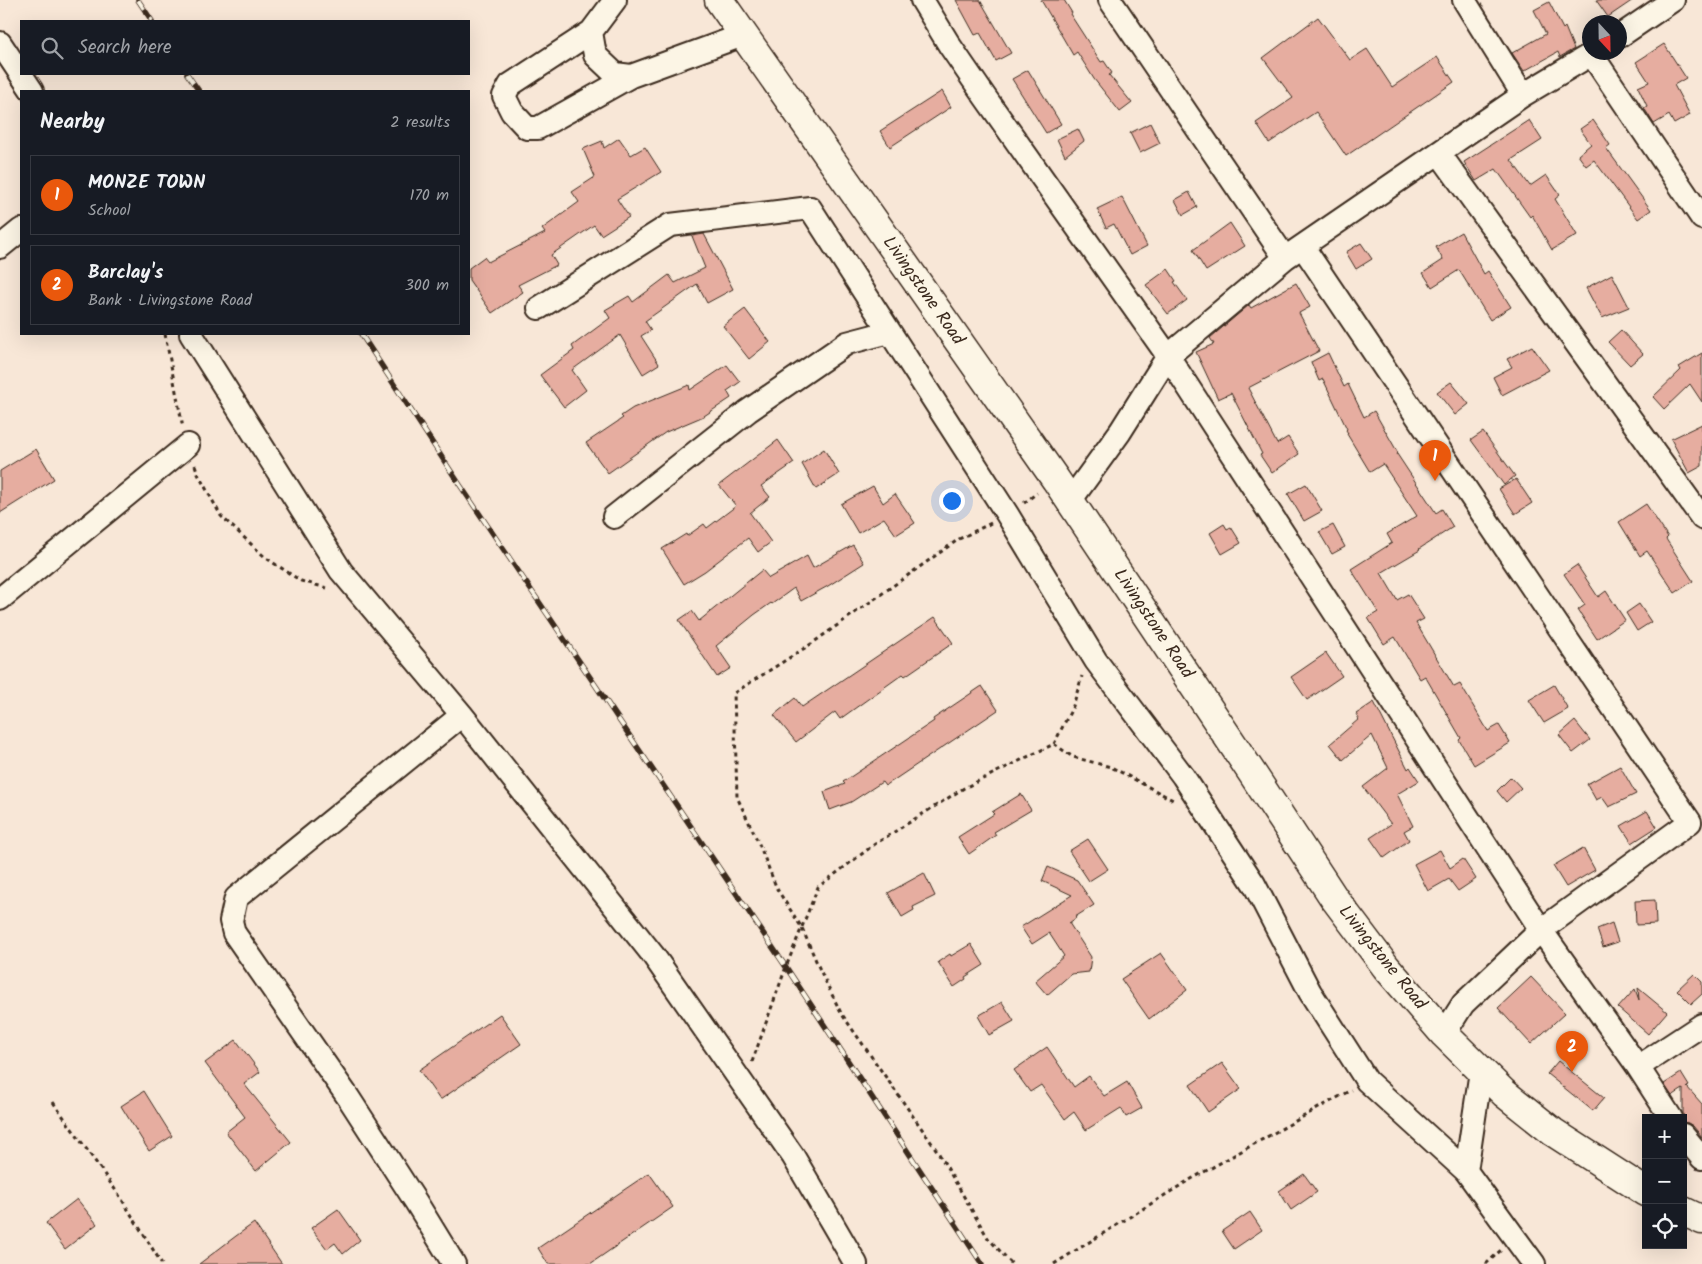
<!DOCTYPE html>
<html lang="en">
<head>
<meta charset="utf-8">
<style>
	:root { --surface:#171b24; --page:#242831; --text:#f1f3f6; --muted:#9ea1a6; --line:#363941; --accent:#ea580c }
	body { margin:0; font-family:Kalam,sans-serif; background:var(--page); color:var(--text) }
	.controls { position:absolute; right:15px; bottom:15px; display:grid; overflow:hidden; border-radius:0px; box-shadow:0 5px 20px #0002 }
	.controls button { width:45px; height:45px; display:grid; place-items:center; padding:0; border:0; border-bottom:1px solid var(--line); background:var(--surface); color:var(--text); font:25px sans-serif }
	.compass { position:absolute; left:1582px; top:15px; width:45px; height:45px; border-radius:50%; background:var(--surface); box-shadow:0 5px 20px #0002; rotate:158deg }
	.you { position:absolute; left:951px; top:500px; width:18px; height:18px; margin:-12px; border:4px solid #fff; border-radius:50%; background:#1a73e8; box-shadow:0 0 0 8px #1a73e833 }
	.badge { display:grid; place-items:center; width:32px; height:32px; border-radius:50%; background:var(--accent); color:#fff; font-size:16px; font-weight:700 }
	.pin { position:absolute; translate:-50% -41px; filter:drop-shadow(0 1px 2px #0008) }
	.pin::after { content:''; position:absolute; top:26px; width:18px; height:15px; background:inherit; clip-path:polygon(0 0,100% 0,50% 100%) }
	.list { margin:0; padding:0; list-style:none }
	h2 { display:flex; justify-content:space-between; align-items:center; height:65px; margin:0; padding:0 20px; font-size:21px }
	h2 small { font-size:16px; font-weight:400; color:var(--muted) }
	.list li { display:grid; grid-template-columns:32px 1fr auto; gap:15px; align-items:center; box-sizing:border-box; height:80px; margin:0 10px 10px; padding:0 10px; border:1px solid var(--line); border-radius:0px }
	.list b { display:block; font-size:19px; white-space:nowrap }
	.list p { margin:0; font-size:16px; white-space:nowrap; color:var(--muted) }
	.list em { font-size:16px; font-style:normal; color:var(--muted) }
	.icon { flex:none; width:28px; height:28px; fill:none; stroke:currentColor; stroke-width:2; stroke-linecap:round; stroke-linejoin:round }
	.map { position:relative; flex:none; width:1702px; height:1264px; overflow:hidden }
	.search { position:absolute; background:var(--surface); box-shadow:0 5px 20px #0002; left:20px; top:20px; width:450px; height:55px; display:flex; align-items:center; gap:12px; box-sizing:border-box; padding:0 18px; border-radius:0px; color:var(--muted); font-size:19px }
	.panel { position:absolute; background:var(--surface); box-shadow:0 5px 20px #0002; left:20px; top:90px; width:450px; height:245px; border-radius:0px }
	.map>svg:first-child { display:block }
	.building { fill:#e6ada0; stroke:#3b2a1e }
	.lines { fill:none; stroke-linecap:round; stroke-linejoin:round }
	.minor-casing { stroke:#3b2a1e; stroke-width:26 }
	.highway-casing { stroke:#3b2a1e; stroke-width:31 }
	.path { stroke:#3b2a1e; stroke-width:3; stroke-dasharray:4 4; stroke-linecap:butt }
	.minor { stroke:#fcf5e5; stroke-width:22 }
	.highway { stroke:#fcf5e5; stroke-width:28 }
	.rail-casing { stroke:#3b2a1e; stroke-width:5.5 }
	.rail { stroke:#fcf5e5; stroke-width:4; stroke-dasharray:11; stroke-linecap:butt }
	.labels { text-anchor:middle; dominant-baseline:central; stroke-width:4.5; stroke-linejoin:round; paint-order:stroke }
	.street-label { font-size:18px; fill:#3b2a1e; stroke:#fcf5e5 }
</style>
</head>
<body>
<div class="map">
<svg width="1702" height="1264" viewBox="0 0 1702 1264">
	<rect width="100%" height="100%" fill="#f8e7d7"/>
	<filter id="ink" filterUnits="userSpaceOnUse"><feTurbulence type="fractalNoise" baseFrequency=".02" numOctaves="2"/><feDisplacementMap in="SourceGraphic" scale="10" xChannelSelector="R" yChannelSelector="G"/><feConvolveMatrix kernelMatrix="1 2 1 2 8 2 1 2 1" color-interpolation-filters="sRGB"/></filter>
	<g filter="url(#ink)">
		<path class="building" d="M956,0H980L1011,53L996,61L980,33L975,35Z
			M1041,0H1064L1072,13L1070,14L1101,62L1104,61L1112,73L1109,75L1132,103L1120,112L1094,79L1077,52L1073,55Z
			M1596,0H1633L1608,17Z
			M1549,2L1563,29L1565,27L1574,49L1560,57L1558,52L1524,71L1512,53L1546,34L1534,10Z
			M1318,17L1350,60L1367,49L1392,87L1437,57L1454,82L1346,156L1316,112L1269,143L1256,123L1293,98L1263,58Z
			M1664,44L1686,78L1674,85L1690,115L1674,124L1669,115L1654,124L1644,108L1647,106L1638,87L1649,82L1636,62Z
			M1028,70L1061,124L1046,133L1012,79Z
			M942,91L951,107L890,147L880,131Z
			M1529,120L1542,140L1511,160L1530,186L1546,175L1560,195L1555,199L1577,235L1552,250L1532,215L1530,217L1496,169L1476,181L1464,162Z
			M1593,120L1610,145L1606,148L1651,210L1638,219L1594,160L1586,166L1578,155L1591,144L1580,129Z
			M1150,123L1160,143L1140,153L1130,133Z
			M1078,129L1084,141L1065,156L1057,139Z
			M619,138L631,155L645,147L661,172L617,199L629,217L601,235L594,225L551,255L557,265L518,285L523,292L492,313L469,280V268L484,257L488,262L545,233L542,229L579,202L572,192L595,177L583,149L602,141L604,148Z
			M1189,192L1197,207L1183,215L1175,200Z
			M1122,197L1147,246L1130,255L1114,224L1106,228L1097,209Z
			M1230,223L1245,246L1206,271L1193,250Z
			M1461,232L1484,274L1488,271L1511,307L1490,320L1459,270L1432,287L1423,273L1443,260L1436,247Z
			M704,234L733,289L707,303L697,284L645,321L651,330L641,336L659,364L643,374L620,335L572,370L586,390L564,407L540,375L574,350L572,346L610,318L605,310L629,296L633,302L669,275L675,283L705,268L692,236Z
			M1361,243L1372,259L1356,269L1346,252Z
			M1168,269L1176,281L1174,282L1187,300L1168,314L1146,285Z
			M1612,274L1629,307L1602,318L1586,288Z
			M1296,283L1310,307L1299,313L1319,351L1248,388L1277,444L1288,437L1299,454L1272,473L1260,455L1262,454L1231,393L1218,399L1196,352L1214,344L1210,338L1249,305L1251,308Z
			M745,309L770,342L749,359L723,326Z
			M1621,330L1643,354L1630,365L1608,342Z
			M1532,346L1549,370L1502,395L1493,377L1512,367L1507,359Z
			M1328,353L1344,387L1348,384L1364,417L1374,411L1398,453L1397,454L1436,513L1442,509L1453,527L1419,549L1420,550L1381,573L1397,600L1408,594L1424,619L1416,623L1454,687L1460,684L1488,731L1499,725L1510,743L1474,765L1459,740L1461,738L1425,676L1420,679L1395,637L1384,644L1368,618L1378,612L1351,569L1392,543L1387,534L1417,516L1383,464L1370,472L1347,434L1348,433L1346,430L1347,429L1323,379L1319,381L1311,362Z
			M1702,353V402L1690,384L1664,409L1653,397L1681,370L1679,367Z
			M727,365L740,382L727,391L731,398L704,416L666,432L608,473L586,443L623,418L621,416L633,408L689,385L690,390Z
			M1451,382L1469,404L1455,415L1437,392Z
			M1702,424V466L1689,473L1671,439Z
			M1483,432L1515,476L1504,485L1471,440Z
			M778,440L794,463L761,486L770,497L750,513L771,542L758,552L748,538L705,571L684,584L662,549L686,534L687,536L704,524L707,528L736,506L719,485Z
			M36,449L54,479L0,513V471Z
			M824,449L839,474L816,489L802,464Z
			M1516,479L1532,503L1515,514L1499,489Z
			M1306,484L1322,511L1304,521L1288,494Z
			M873,486L883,503L895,494L915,523L896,535L884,518L858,533L841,504Z
			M1646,504L1668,537L1666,539L1693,581L1675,593L1647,551L1640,556L1619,522Z
			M1224,524L1227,529L1231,527L1241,543L1222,554L1210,533Z
			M1333,525L1345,547L1332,554L1319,532Z
			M853,545L864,563L828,586L801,601L794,588L772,604L771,603L754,615L716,646L731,668L717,677L679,620L692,611L699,621L762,570L769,578L807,556L813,568Z
			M1577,565L1598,597L1606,591L1625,620L1597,639L1578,610L1585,605L1564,574Z
			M1639,604L1651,622L1637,631L1626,613Z
			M935,617L953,643L905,676L903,674L840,719L835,712L796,742L774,715L795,698L802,707Z
			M1326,653L1342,676L1307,700L1291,677Z
			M1554,685L1568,709L1544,723L1529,700Z
			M982,686L998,710L885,786L882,782L851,802L830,810L824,792L845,784L843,782L934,721L933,719Z
			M1374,702L1408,769L1410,767L1419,781L1397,794L1413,826L1404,831L1409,840L1384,858L1370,838L1391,824L1363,787L1388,768L1372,735L1343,760L1330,744L1359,719L1356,714Z
			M1575,721L1590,740L1573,753L1559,735Z
			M1620,766L1636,794L1609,807L1602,797L1596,800L1587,784Z
			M1511,777L1521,788L1506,802L1497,791Z
			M1021,794L1031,810L994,832L996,835L969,854L958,837L994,814L992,812Z
			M1647,811L1657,827L1632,843L1621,826Z
			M1088,839L1108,869L1089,881L1069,851Z
			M1583,848L1595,870L1566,887L1553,866Z
			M1440,850L1450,868L1463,859L1476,879L1458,891L1449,879L1428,891L1414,864Z
			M1048,867L1077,880L1094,905L1075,917L1076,918L1069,923L1091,957L1089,972L1071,974L1047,995L1035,981L1064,956L1049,933L1032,944L1021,927L1072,895L1042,881Z
			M924,873L935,896L913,907L914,910L902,917L888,893Z
			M1655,900L1656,924L1636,925L1635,901Z
			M1612,923L1618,942L1603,947L1597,929Z
			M971,944L984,965L965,977L966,979L954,987L938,962L950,954L951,956Z
			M1161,953L1187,990L1149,1019L1121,979Z
			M1694,974L1702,982V994L1691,1004L1677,990Z
			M1531,977L1565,1013L1531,1044L1498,1008Z
			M1638,988L1667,1012L1648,1034L1618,1008L1635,989L1639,1000Z
			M1002,1002L1014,1021L989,1035L978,1016Z
			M500,1014L521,1044L440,1100L419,1070Z
			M236,1040L260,1072L244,1084L291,1142L256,1171L226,1132L245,1117L205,1063Z
			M1047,1047L1074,1087L1089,1076L1104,1096L1127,1082L1142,1108L1126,1117L1121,1108L1086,1130L1074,1112L1065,1119L1041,1085L1030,1092L1014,1070Z
			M1558,1061L1604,1098L1593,1111L1547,1074Z
			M1222,1063L1241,1089L1208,1112L1190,1085Z
			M1681,1073L1689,1086L1687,1087L1702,1104V1137L1693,1126L1688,1123L1683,1122V1089L1672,1096L1664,1084Z
			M144,1091L172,1136L149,1151L121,1106Z
			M649,1173L673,1207L590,1264H548L538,1248Z
			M1304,1174L1317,1192L1291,1210L1279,1191Z
			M77,1199L97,1224L65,1249L46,1223Z
			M338,1209L360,1240L343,1254L335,1243L327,1249L311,1228Z
			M1250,1212L1262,1230L1234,1249L1222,1231Z
			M254,1223L282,1264H199L236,1236Z"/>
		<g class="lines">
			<g class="minor-casing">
				<path id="minor" d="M615,0L591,32L595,55L615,74L631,76L743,35
					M922,0L950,46L985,97L1168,356L1541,930L1463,1004L1444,1034
					M1110,0L1285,258
					M1464,0L1523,95
					M591,32L510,85L504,96L512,112L527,128H538L631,76
					M1620,36L1673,0
					M0,43L32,91
					M1592,55L1702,218
					M1439,153L1702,518
					M0,247L21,230
					M1303,247L1690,822L1541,930L1638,1067L1671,1118
					M539,308L670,225L810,208L1007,514L1096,661L1183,776L1254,884L1310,992L1367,1081L1466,1171
					M191,334L341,571L462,715
					M1070,501L1120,432L1168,356L1285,258L1523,95L1595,52
					M614,517L748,411L847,343L889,332
					M0,599L188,445
					M1638,1067L1702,1025
					M1481,1071L1466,1171L1534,1264
					M1683,1135L1702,1158
					M454,1264L416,1202L348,1097L234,933L231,921L236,898L462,715L653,955L793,1156L856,1264"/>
			</g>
			<g class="highway-casing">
				<path id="highway" d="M719,0L1056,480L1252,773L1334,898L1386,967L1444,1034L1504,1093L1553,1132L1646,1192
					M1683,1211L1702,1220"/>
			</g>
			<path class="path" d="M165,334L183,428
				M195,465L198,474L221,516L266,558L301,581L327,588
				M1024,503L1037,493
				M991,523L959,539L811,644L734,693L737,797L759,844L777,889L802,928L820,970L841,1013L938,1152L988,1238L1012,1264
				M1054,744L1073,706L1082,676
				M752,1062L786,967L818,887L875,844L964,788L1054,744L1073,757L1111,767L1173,800
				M53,1102L119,1195L162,1264
				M1054,1264L1186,1182L1351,1090
				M1486,1264L1501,1250"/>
			<use href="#minor" class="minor"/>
			<use href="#highway" class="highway"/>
			<g class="rail-casing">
				<path id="rail" d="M138,0L152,21
					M187,74L199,91
					M361,334L460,485L786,967L982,1264"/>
			</g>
			<use href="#rail" class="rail"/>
		</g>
	</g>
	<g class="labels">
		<g class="street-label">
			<text transform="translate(923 291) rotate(55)">Livingstone Road</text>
			<text transform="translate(1153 624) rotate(56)">Livingstone Road</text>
			<text transform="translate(1382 958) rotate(51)">Livingstone Road</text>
		</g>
	</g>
</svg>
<div class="controls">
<button>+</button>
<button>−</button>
<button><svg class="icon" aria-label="locate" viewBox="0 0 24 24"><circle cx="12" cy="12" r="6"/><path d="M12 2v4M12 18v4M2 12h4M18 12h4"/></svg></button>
</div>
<svg class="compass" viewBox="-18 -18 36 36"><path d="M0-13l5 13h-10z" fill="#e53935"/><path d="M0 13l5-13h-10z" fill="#9ea1a6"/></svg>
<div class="you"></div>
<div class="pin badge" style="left:1435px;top:481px">1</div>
<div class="pin badge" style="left:1572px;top:1072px">2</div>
<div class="search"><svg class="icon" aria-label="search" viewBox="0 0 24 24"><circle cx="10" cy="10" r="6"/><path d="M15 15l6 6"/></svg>Search here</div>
<section class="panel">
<h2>Nearby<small>2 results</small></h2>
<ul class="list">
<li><span class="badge">1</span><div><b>MONZE TOWN</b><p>School</p></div><em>170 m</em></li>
<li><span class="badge">2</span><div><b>Barclay's</b><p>Bank · Livingstone Road</p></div><em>300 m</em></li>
</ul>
</section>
</div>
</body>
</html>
